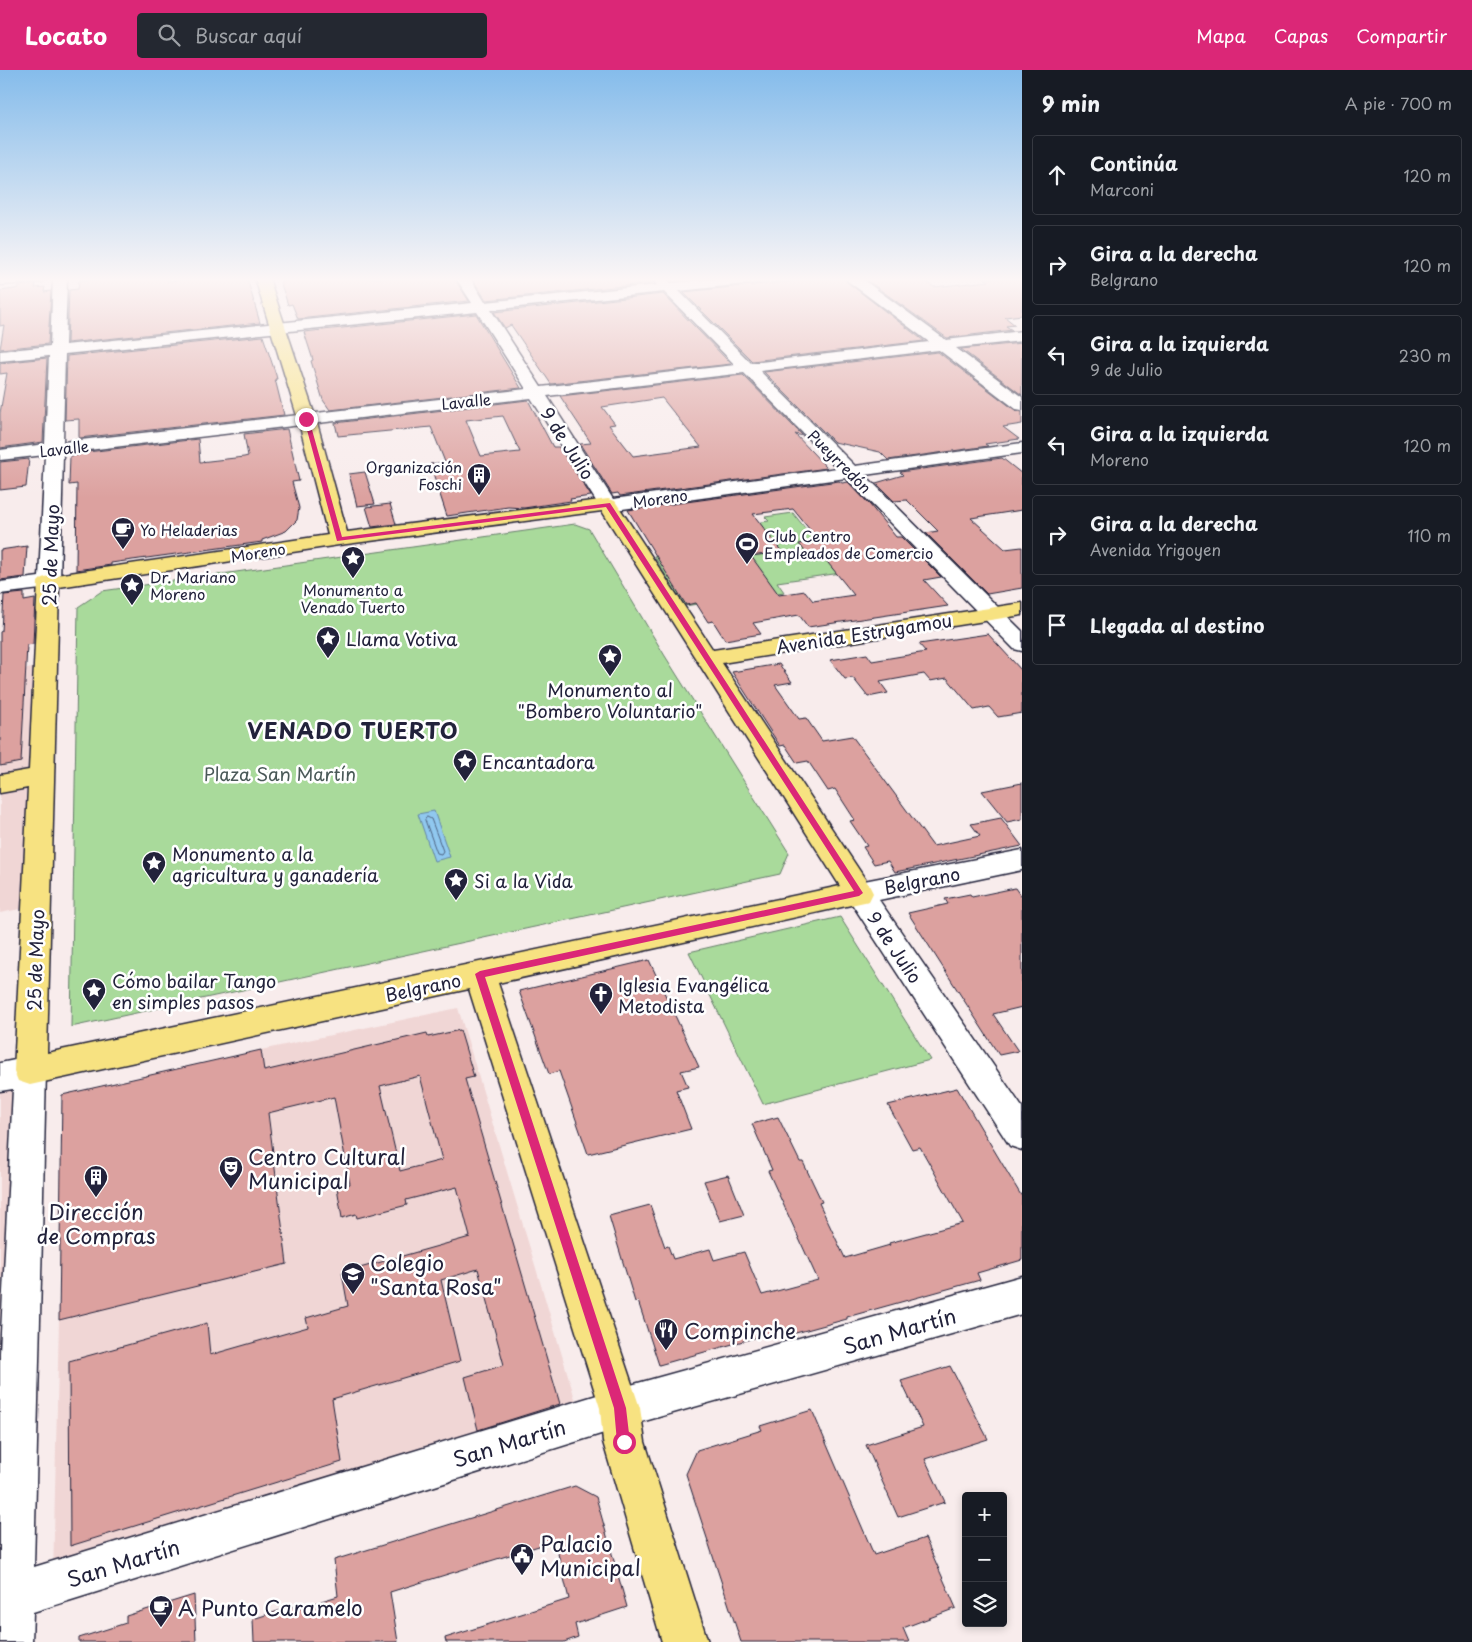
<!DOCTYPE html>
<html lang="es">
<head>
<meta charset="utf-8">
<style>
	:root { --surface:#171b24; --page:#242831; --text:#f1f3f6; --muted:#9ea1a6; --line:#363941; --accent:#db2777 }
	body { margin:0; font-family:"Playpen Sans",sans-serif; background:var(--page); color:var(--text) }
	.controls { position:absolute; right:15px; bottom:15px; display:grid; overflow:hidden; border-radius:5px; box-shadow:0 2px 8px #0003 }
	.controls button { width:45px; height:45px; display:grid; place-items:center; padding:0; border:0; border-bottom:1px solid var(--line); background:var(--surface); color:var(--text); font:25px sans-serif }
	.stop { position:absolute; width:15px; height:15px; margin:-11px; border:4px solid #db2777; border-radius:50%; background:#fff }
	.stop.end { background:#db2777; border-color:#fff; box-shadow:0 1px 5px #0008 }
	.list { margin:0; padding:0; list-style:none }
	h2 { display:flex; justify-content:space-between; align-items:center; height:65px; margin:0; padding:0 20px; font-size:21px }
	h2 small { font-size:16px; font-weight:400; color:var(--muted) }
	.list li { display:grid; grid-template-columns:32px 1fr auto; gap:15px; align-items:center; box-sizing:border-box; height:80px; margin:0 10px 10px; padding:0 10px; border:1px solid var(--line); border-radius:5px }
	.list b { display:block; font-size:19px; white-space:nowrap }
	.list p { margin:0; font-size:16px; white-space:nowrap; color:var(--muted) }
	.list em { font-size:16px; font-style:normal; color:var(--muted) }
	.icon { flex:none; width:28px; height:28px; fill:none; stroke:currentColor; stroke-width:2; stroke-linecap:round; stroke-linejoin:round }
	.map { position:relative; flex:none; width:1022px; height:1572px; overflow:hidden }
	header { display:flex; align-items:center; gap:30px; box-sizing:border-box; height:70px; padding:0 25px; background:var(--accent); color:#fff }
	header strong { font-size:24px }
	nav { display:flex; gap:28px; margin-inline-start:auto; font-size:18px }
	.search { width:350px; height:45px; background:var(--page); display:flex; align-items:center; gap:12px; box-sizing:border-box; padding:0 18px; border-radius:5px; color:var(--muted); font-size:19px }
	main { display:flex }
	aside { flex:1; background:var(--surface) }
	.map>svg:first-child { display:block }
	.built { fill:#f0d6d5 }
	.green { fill:#a9da9b; stroke:#667e6b }
	.water { fill:#90c8ef; stroke:#6486a7 }
	.lines { fill:none; stroke-linecap:round; stroke-linejoin:round }
	.shore { stroke:#4e6483; stroke-width:1 }
	.building { fill:#dca19f; stroke:#22223b; fill-rule:evenodd }
	.minor-casing { stroke:#22223b; stroke-width:3 }
	.major-casing { stroke:#22223b; stroke-width:3 }
	.minor { fill:#fff; fill-rule:evenodd }
	.major { fill:#f7e281; fill-rule:evenodd }
	.route { fill:#db2777 }
	.labels { text-anchor:middle; dominant-baseline:central; stroke-width:5; stroke-linejoin:round; paint-order:stroke }
	.far-street-label { font-size:15px; fill:#22223b; stroke:#fff }
	.far-poi-label { font-size:15px; fill:#22223b; stroke:#fff; text-anchor:start }
	.street-label { font-size:18px; fill:#22223b; stroke:#fff }
	.poi-label { font-size:18px; fill:#22223b; stroke:#fff; text-anchor:start }
	.park-label { font-size:18px; fill:#4a5958; stroke:#fff }
	.near-poi-label { font-size:21px; fill:#22223b; stroke:#fff; text-anchor:start }
	.near-street-label { font-size:21px; fill:#22223b; stroke:#fff }
	.district-label { font-size:22px; font-weight:bold; letter-spacing:1px; fill:#22223b; stroke:#fff }
</style>
</head>
<body>
<header>
<strong>Locato</strong>
<div class="search"><svg class="icon" aria-label="search" viewBox="0 0 24 24"><circle cx="10" cy="10" r="6"/><path d="M15 15l6 6"/></svg>Buscar aquí</div>
<nav><a>Mapa</a><a>Capas</a><a>Compartir</a></nav>
</header>
<main>
<div class="map">
<svg width="1022" height="1572" viewBox="0 0 1022 1572">
	<rect width="100%" height="100%" fill="#f8ecec"/>
	<filter id="ink" filterUnits="userSpaceOnUse"><feTurbulence type="fractalNoise" baseFrequency=".02" numOctaves="2"/><feDisplacementMap in="SourceGraphic" scale="10" xChannelSelector="R" yChannelSelector="G"/><feConvolveMatrix kernelMatrix="1 2 1 2 8 2 1 2 1" color-interpolation-filters="sRGB"/></filter>
	<g filter="url(#ink)">
		<path class="built" d="M39,597L25,838L0,843V603Z
			M458,938L579,1342L53,1507L59,1250L287,1194L261,980Z
			M22,1016L0,1451V1020Z"/>
		<path class="green" d="M793,443L841,503L777,512L784,522L684,536L654,486L717,478L705,460L769,451L765,447Z
			M575,454L589,459L665,586L789,783L780,804L71,957L78,537L102,521Z
			M840,847L930,990L763,1034L689,882Z"/>
		<path class="water" d="M434,741L450,787L434,791L418,744Z"/>
		<g class="lines">
			<path class="shore" d="M427,747L431,749L443,781L441,784L437,783L425,750Z"/>
		</g>
		<path class="building" d="M109,208H166L167,211L207,208H229L230,209L247,208L260,253L67,273L69,220L78,219L79,211L83,210Z
			M285,208H454L469,231L298,249L292,234L288,235L280,211H286Z
			M472,208H512L513,209H524L541,208L543,210L577,208H625L628,210L651,208L653,213L486,230Z
			M824,208H844L847,212L924,271L752,291L683,222Z
			M864,208H920L934,217L989,211L984,208H1022V245L1005,247L1015,255L1006,256L1012,260L947,268Z
			M36,214L35,218L45,217L44,222L51,221L48,274L0,279L4,255L0,256V221L14,219L19,218V216Z
			M663,224L731,294L551,314L511,255L505,258L494,242Z
			M476,244L521,318L330,340L323,330L311,291L313,290L304,262Z
			M263,266L276,305L277,309H275L284,345L79,368V349L65,350L67,286Z
			M1022,273V325L961,279Z
			M938,282L1015,340L1022,342V354L1003,357L1019,369L985,374L988,376L888,390L880,382L834,372L764,302Z
			M47,288L43,372L0,378V343L7,303L0,304V293Z
			M743,305L803,366L795,364L827,398L620,426L618,423L612,424L580,374L591,373L560,326ZM662,328L701,377L633,386L609,355L615,354L602,337Z
			M528,330L553,377H559L591,426L570,429L571,431L550,434L524,438L508,437L447,446L430,394L445,392L431,357L338,366L335,353ZM503,346L520,382L481,386L466,350Z
			M287,359L299,411L292,412L299,438L297,450L286,461L262,470V472L111,493V495L76,500L77,414L69,415L70,386L79,385V383L198,369L200,392L244,387L248,386L244,364Z
			M1002,388L1022,404V440L971,448L1005,479L1022,477V518L987,524L926,463L938,461L907,430L894,431L876,413L903,405L900,402Z
			M29,389L26,417L0,420V392Z
			M365,402L375,434L357,436L349,404Z
			M839,411L842,413L848,412L870,435L896,467H901L941,507L924,510L948,536L808,557L799,545L753,553L761,564L725,570L713,551L708,552L696,533L686,535L628,440ZM793,439L819,471L799,474L812,490L824,488L854,525L813,531L805,521L779,525L751,486L782,482L753,444Z
			M390,434L396,454L372,457L366,437Z
			M27,476L25,507L0,510V480Z
			M24,523V531L35,529L33,574L27,575L21,692L0,696V562L2,561L4,525Z
			M988,564L1022,601V643L998,647L989,637L974,640L947,608L930,611L924,604L880,612L888,623L868,627L853,608L845,609L830,590L867,584L872,591L926,582L919,574Z
			M779,594L792,612L775,615L799,649L806,648L822,671L852,666L933,776L980,766L971,754L1001,748L1022,776L895,802L888,791L874,794L863,777L867,776L850,751L855,750L835,719L828,721L808,691L797,693L785,675L780,676L732,602Z
			M1022,713V749L1007,752L982,721Z
			M1015,818L1022,828V937L993,944L1018,981L999,985L908,843L948,834L945,829L970,824L972,827Z
			M649,890L699,997L681,1001L688,1017L676,1020L691,1059L588,1084L559,1001L549,1004L519,921Z
			M460,960L474,1007L465,1009L560,1334L478,1360L465,1307L504,1295L478,1199L441,1210L460,1291L332,1329L342,1392L70,1476L69,1291L207,1253L210,1285L308,1257L306,1248L348,1236L342,1203L470,1167L457,1117L406,1130L407,1135L357,1148L356,1144L342,1148L337,1117L350,1114L334,1027L268,1043L287,1194L59,1250L62,1025L261,980L264,1001L427,963L428,967ZM420,1006L442,1090L400,1101L380,1016Z
			M957,1018L1022,1127V1190L977,1203L980,1210L847,1247V1249L792,1264L789,1258L659,1295L638,1231L635,1232L609,1146L650,1135L665,1177L668,1176L673,1189L710,1179L714,1190L744,1182L762,1225L818,1210L768,1101L772,1100L752,1054L778,1047L800,1092H803L822,1132L819,1133L845,1188L890,1175L889,1173L963,1153L920,1077L912,1079L888,1035Z
			M728,1105L744,1145L720,1151L704,1111Z
			M950,1296L988,1369L925,1389L945,1432L898,1447L866,1375L923,1357L901,1311Z
			M812,1340L874,1485L925,1468L956,1538L903,1558L909,1572H741L686,1404L697,1380L762,1360L760,1356Z
			M575,1416L596,1427L627,1537L575,1554L578,1567L564,1572H446L445,1568L569,1529L555,1471L390,1522L398,1572H254L253,1549L294,1536L295,1539L338,1526L334,1490Z
			M194,1525L196,1572H79V1568L126,1553V1546Z"/>
		<g class="lines">
			<g class="minor-casing">
				<path id="minor" d="M0,208H49L42,212L0,215Z
					M53,208H67L65,275L472,233L456,208H470L485,232L657,215L652,209L653,208H665L671,213L726,208H769L767,211L762,212L679,221L751,293L929,272L848,211L846,208H861L946,270L1022,261V271L956,278L1022,327V340L1016,339L939,280L760,301L855,396L1022,373V383L865,405L1022,561V581L1014,579L846,408L608,441L601,439L531,328L63,383L60,512L56,516L49,518L0,524V512L39,507L45,385L0,390V380L45,374L49,286L0,291V281L50,276ZM664,222L735,295L541,317L491,240ZM477,242L526,319L63,372L65,284ZM744,303L837,398L613,429L547,326Z
					M1022,780V800L879,830L1022,1037V1080L1010,1076L845,823L849,815L859,812Z
					M30,987L42,991L46,1001L34,1497L620,1318L1022,1206V1244L620,1358L33,1542L32,1572H0V1283L13,1019L0,1021V993Z"/>
			</g>
			<g class="major-casing">
				<path id="major" d="M255,208H269L316,349L347,462L608,429L615,431L713,580L1022,533V545L722,593L869,815L873,823L869,831L498,913L640,1338L645,1372L708,1572H662L603,1372L600,1338L469,919L30,1015L18,1011L14,1001L28,718L0,723V705L29,700L38,512L42,508L49,506L328,465L298,349ZM602,441L840,816L47,983L59,517L339,475Z"/>
			</g>
			<use href="#minor" class="minor"/>
			<use href="#major" class="major"/>
		</g>
	</g>
	<linearGradient id="sky" x2="0" y2="1"><stop stop-color="#85bceb"/><stop offset="0.49" stop-color="#fcf6f6"/><stop offset="1" stop-color="#fcf6f6" stop-opacity="0"/></linearGradient>
	<rect width="1022" height="428" fill="url(#sky)"/>
	<path class="route" d="M306,347L309,349L342,467L610,433L863,823L859,826L485,907L626,1338L630,1372L628,1376L624,1378L619,1376L617,1372L614,1338L475,904L480,901L854,821L606,437L337,471L304,349Z"/>
	<defs>
		<g id="building-pin" transform="scale(1.25)"><path d="M0 17L-7.5 6A9.5 9.5 0 1 1 7.5 6Z" fill="#22223b" stroke="#fff"/><path d="M-4-6H4V6H1V3H-1V6H-4ZM-2.5-4.3h1.7v1.8h-1.7ZM.8-4.3h1.7v1.8H.8ZM-2.5-1h1.7V.8h-1.7ZM.8-1h1.7V.8H.8Z" fill="#fff"/></g>
		<g id="cafe-pin" transform="scale(1.25)"><path d="M0 17L-7.5 6A9.5 9.5 0 1 1 7.5 6Z" fill="#22223b" stroke="#fff"/><path d="M-5.5-4.5H6V0H3Q3 3.5 0 3.5H-2.5Q-5.5 3.5-5.5 0ZM3-3.2v2h1.7v-2ZM-6 4.5H4V6H-6Z" fill="#fff"/></g>
		<g id="stadium-pin" transform="scale(1.25)"><path d="M0 17L-7.5 6A9.5 9.5 0 1 1 7.5 6Z" fill="#22223b" stroke="#fff"/><path d="M0-5a6.5 5 0 1 0 0 10a6.5 5 0 1 0 0-10ZM-3.5-1.8h7v3.6h-7Z" fill="#fff"/></g>
		<g id="sight-pin" transform="scale(1.25)"><path d="M0 17L-7.5 6A9.5 9.5 0 1 1 7.5 6Z" fill="#22223b" stroke="#fff"/><path d="M0-6L1.8-2.2L6-1.7L2.9 1.2L3.7 5.4L0 3.3L-3.7 5.4L-2.9 1.2L-6-1.7L-1.8-2.2Z" fill="#fff"/></g>
		<g id="church-pin" transform="scale(1.25)"><path d="M0 17L-7.5 6A9.5 9.5 0 1 1 7.5 6Z" fill="#22223b" stroke="#fff"/><path d="M-1.2-6h2.4v3.5h3.3v2.4h-3.3V6h-2.4V-.1h-3.3v-2.4h3.3Z" fill="#fff"/></g>
		<g id="theatre-pin" transform="scale(1.25)"><path d="M0 17L-7.5 6A9.5 9.5 0 1 1 7.5 6Z" fill="#22223b" stroke="#fff"/><path d="M-5-5.5Q0-4 5-5.5V0Q5 5 0 6Q-5 5-5 0ZM-3.3-2.5H-1v1.5H-3.3ZM1-2.5H3.3v1.5H1ZM-2.8 1Q0 5.5 2.8 1Z" fill="#fff"/></g>
		<g id="school-pin" transform="scale(1.25)"><path d="M0 17L-7.5 6A9.5 9.5 0 1 1 7.5 6Z" fill="#22223b" stroke="#fff"/><path d="M0-5L7-2L0 1L-7-2ZM-4 1L0 2.5L4 1V4Q0 6-4 4Z" fill="#fff"/></g>
		<g id="restaurant-pin" transform="scale(1.25)"><path d="M0 17L-7.5 6A9.5 9.5 0 1 1 7.5 6Z" fill="#22223b" stroke="#fff"/><path d="M-5-6h1v4h1v-4h1v4h1v-4h1v5L-1.5 .5V6h-2V.5L-5-1ZM5-6V6H3V1.5H1.5Q1.5-4 5-6Z" fill="#fff"/></g>
		<g id="civic-pin" transform="scale(1.25)"><path d="M0 17L-7.5 6A9.5 9.5 0 1 1 7.5 6Z" fill="#22223b" stroke="#fff"/><path d="M-.6-6.5H3V-4.5H.6V-3L4-1V1h2V6H-6V1h2V-1L-.6-3ZM-1.2 2.5V6h2.4V2.5Z" fill="#fff"/></g>
	</defs>
	<g fill-rule="evenodd">
		<use href="#building-pin" x="479" y="405"/>
		<use href="#cafe-pin" x="123" y="459"/>
		<use href="#stadium-pin" x="747" y="474"/>
		<use href="#sight-pin" x="353" y="488"/>
		<use href="#sight-pin" x="132" y="515"/>
		<use href="#sight-pin" x="328" y="568"/>
		<use href="#sight-pin" x="610" y="586"/>
		<use href="#sight-pin" x="465" y="691"/>
		<use href="#sight-pin" x="154" y="793"/>
		<use href="#sight-pin" x="456" y="810"/>
		<use href="#sight-pin" x="94" y="920"/>
		<use href="#church-pin" x="601" y="924"/>
		<use href="#theatre-pin" x="231" y="1098"/>
		<use href="#building-pin" x="96" y="1107"/>
		<use href="#school-pin" x="353" y="1204"/>
		<use href="#restaurant-pin" x="666" y="1260"/>
		<use href="#civic-pin" x="522" y="1485"/>
		<use href="#cafe-pin" x="161" y="1537"/>
	</g>
	<g class="labels">
		<g class="far-street-label">
			<text transform="translate(466 331) rotate(-6)">Lavalle</text>
			<text transform="translate(64 378) rotate(-7)">Lavalle</text>
			<text transform="translate(840 391) rotate(45)">Pueyrredón</text>
			<text transform="translate(660 428) rotate(-8)">Moreno</text>
			<text transform="translate(258 482) rotate(-9)">Moreno</text>
		</g>
		<g class="far-poi-label">
			<text x="462" y="396" text-anchor="end">Organización<tspan x="462" dy="17">Foschi</tspan></text>
			<text x="140" y="459">Yo Heladerias</text>
			<text x="764" y="465">Club Centro<tspan x="764" dy="17">Empleados de Comercio</tspan></text>
			<text x="150" y="506">Dr. Mariano<tspan x="150" dy="17">Moreno</tspan></text>
			<text x="353" y="519" text-anchor="middle">Monumento a<tspan x="353" dy="17">Venado Tuerto</tspan></text>
		</g>
		<g class="street-label">
			<text transform="translate(568 373) rotate(57)">9 de Julio</text>
			<text transform="translate(50 485) rotate(-88)">25 de Mayo</text>
			<text transform="translate(864 563) rotate(-9)">Avenida Estrugamou</text>
			<text transform="translate(922 810) rotate(-11)">Belgrano</text>
			<text transform="translate(895 877) rotate(56)">9 de Julio</text>
			<text transform="translate(35 890) rotate(-88)">25 de Mayo</text>
			<text transform="translate(423 917) rotate(-12)">Belgrano</text>
		</g>
		<g class="poi-label">
			<text x="346" y="568">Llama Votiva</text>
			<text x="610" y="619" text-anchor="middle">Monumento al<tspan x="610" dy="21">"Bombero Voluntario"</tspan></text>
			<text x="482" y="691">Encantadora</text>
			<text x="172" y="783">Monumento a la<tspan x="172" dy="21">agricultura y ganadería</tspan></text>
			<text x="474" y="810">Si a la Vida</text>
			<text x="112" y="910">Cómo bailar Tango<tspan x="112" dy="21">en simples pasos</tspan></text>
			<text x="618" y="914">Iglesia Evangélica<tspan x="618" dy="21">Metodista</tspan></text>
		</g>
		<g class="park-label">
			<text x="280" y="703">Plaza San Martín</text>
		</g>
		<g class="near-poi-label">
			<text x="248" y="1086">Centro Cultural<tspan x="248" dy="24">Municipal</tspan></text>
			<text x="96" y="1141" text-anchor="middle">Dirección<tspan x="96" dy="24">de Compras</tspan></text>
			<text x="370" y="1192">Colegio<tspan x="370" dy="24">"Santa Rosa"</tspan></text>
			<text x="684" y="1260">Compinche</text>
			<text x="540" y="1473">Palacio<tspan x="540" dy="24">Municipal</tspan></text>
			<text x="178" y="1537">A Punto Caramelo</text>
		</g>
		<g class="near-street-label">
			<text transform="translate(899 1260) rotate(-16)">San Martín</text>
			<text transform="translate(509 1372) rotate(-17)">San Martín</text>
			<text transform="translate(123 1492) rotate(-17)">San Martín</text>
		</g>
		<g class="district-label">
			<text x="353" y="659">VENADO TUERTO</text>
		</g>
	</g>
</svg>
<div class="controls">
<button>+</button>
<button>−</button>
<button><svg class="icon" aria-label="layers" viewBox="0 0 24 24"><path d="M12 4l9 5-9 5-9-5zM3 14l9 5 9-5"/></svg></button>
</div>
<div class="stop" style="left:624px;top:1372px"></div>
<div class="stop end" style="left:306px;top:349px"></div>
</div>
<aside>
<h2>9 min<small>A pie · 700 m</small></h2>
<ul class="list">
<li><svg class="icon" aria-label="ahead" viewBox="0 0 24 24"><path d="M12 20V5M6 11l6-6 6 6"/></svg><div><b>Continúa</b><p>Marconi</p></div><em>120 m</em></li>
<li><svg class="icon" aria-label="right" viewBox="0 0 24 24"><path d="M7 20v-9h11M14 6l5 5-5 5"/></svg><div><b>Gira a la derecha</b><p>Belgrano</p></div><em>120 m</em></li>
<li><svg class="icon" aria-label="left" viewBox="0 0 24 24"><path d="M17 20v-9H6M10 6l-5 5 5 5"/></svg><div><b>Gira a la izquierda</b><p>9 de Julio</p></div><em>230 m</em></li>
<li><svg class="icon" aria-label="left" viewBox="0 0 24 24"><path d="M17 20v-9H6M10 6l-5 5 5 5"/></svg><div><b>Gira a la izquierda</b><p>Moreno</p></div><em>120 m</em></li>
<li><svg class="icon" aria-label="right" viewBox="0 0 24 24"><path d="M7 20v-9h11M14 6l5 5-5 5"/></svg><div><b>Gira a la derecha</b><p>Avenida Yrigoyen</p></div><em>110 m</em></li>
<li><svg class="icon" aria-label="arrive" viewBox="0 0 24 24"><path d="M6 21V4h12l-3 4 3 4H6"/></svg><div><b>Llegada al destino</b></div></li>
</ul>
</aside>
</main>
</body>
</html>
